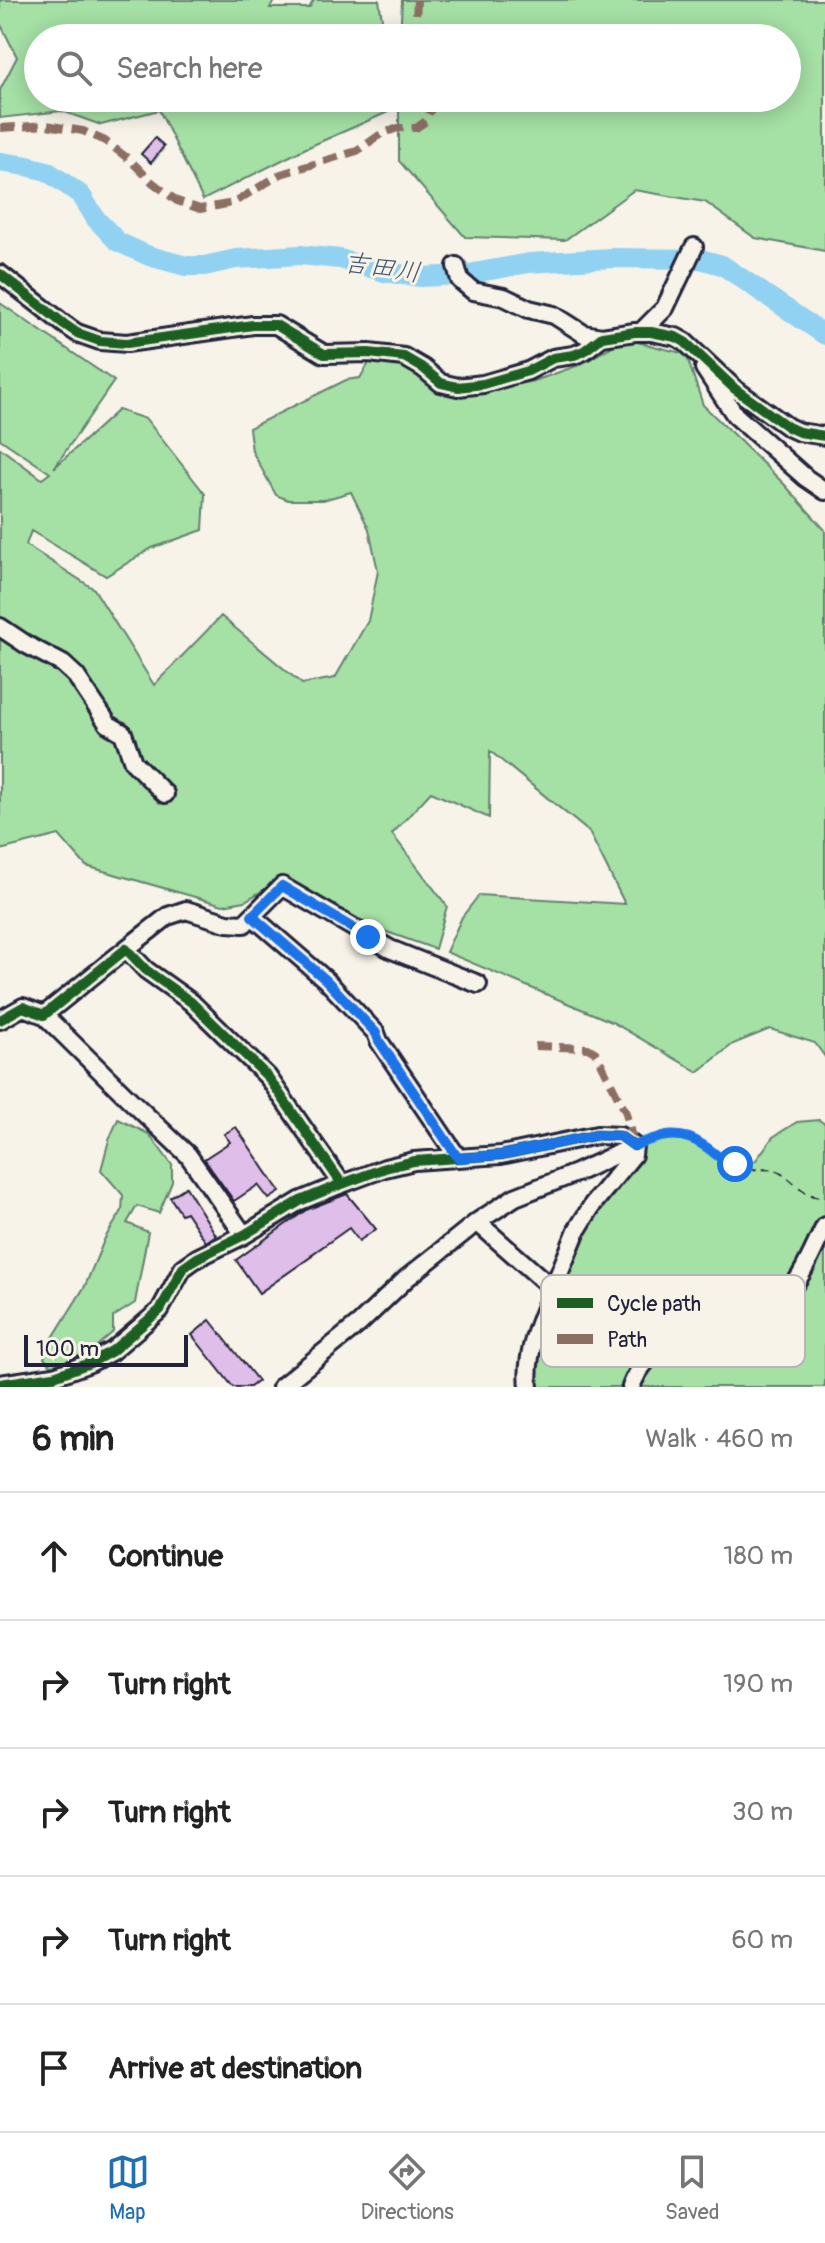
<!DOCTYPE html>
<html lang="en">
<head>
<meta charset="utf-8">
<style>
	:root { --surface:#fff; --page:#f6f6f6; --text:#222; --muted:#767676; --line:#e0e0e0; --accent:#1f6fb2 }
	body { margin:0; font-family:Pangolin,"Klee One",sans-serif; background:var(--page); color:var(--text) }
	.scale { position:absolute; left:24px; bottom:20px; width:164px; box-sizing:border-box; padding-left:8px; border:4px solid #22223b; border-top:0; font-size:22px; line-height:28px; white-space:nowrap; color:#22223b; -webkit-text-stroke:6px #f7f3e8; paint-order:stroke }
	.stop { position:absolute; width:24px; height:24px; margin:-18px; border:6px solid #1a73e8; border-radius:50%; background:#fff }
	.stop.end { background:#1a73e8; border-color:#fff; box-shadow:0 2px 8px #0008 }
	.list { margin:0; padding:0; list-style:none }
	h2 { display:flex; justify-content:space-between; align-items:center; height:104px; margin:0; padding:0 32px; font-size:34px }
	h2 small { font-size:26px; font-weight:400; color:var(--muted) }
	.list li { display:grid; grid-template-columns:52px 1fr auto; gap:24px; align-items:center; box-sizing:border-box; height:128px; padding:0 32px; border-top:2px solid var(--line) }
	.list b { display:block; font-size:30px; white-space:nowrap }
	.list em { font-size:26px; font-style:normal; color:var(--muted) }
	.icon { flex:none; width:44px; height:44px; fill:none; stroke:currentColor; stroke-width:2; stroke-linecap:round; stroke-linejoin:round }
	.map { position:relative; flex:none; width:825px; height:1387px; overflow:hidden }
	.search { position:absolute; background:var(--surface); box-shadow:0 4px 20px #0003; left:24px; right:24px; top:24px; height:88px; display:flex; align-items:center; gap:20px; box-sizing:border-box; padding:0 28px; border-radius:44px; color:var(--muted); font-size:30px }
	.sheet { height:744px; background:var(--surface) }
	nav { display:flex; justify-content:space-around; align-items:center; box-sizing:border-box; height:112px; border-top:2px solid var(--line); background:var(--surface); font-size:22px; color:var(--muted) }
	nav a { display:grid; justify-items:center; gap:4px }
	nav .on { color:var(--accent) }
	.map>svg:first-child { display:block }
	.green { fill:#a5e0a5; stroke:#648170; stroke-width:2 }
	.shadow { fill:#0003 }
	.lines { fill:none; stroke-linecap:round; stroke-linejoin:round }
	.river { stroke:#91d1f2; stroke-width:20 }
	.building { fill:#dfbeea; stroke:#22223b; stroke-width:2 }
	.minor-casing { stroke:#22223b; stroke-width:22 }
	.path { stroke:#22223b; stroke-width:2; stroke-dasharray:8 6; stroke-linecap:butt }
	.minor { stroke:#f7f3e8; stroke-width:16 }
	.quiet { stroke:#8d6e63; stroke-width:8; stroke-dasharray:16 8; stroke-linecap:butt }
	.cycleway-casing { stroke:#f7f3e8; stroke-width:15 }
	.cycleway { stroke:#1b5e20; stroke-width:10 }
	.route { stroke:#1a73e8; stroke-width:10 }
	.labels { text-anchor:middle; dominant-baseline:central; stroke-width:6; stroke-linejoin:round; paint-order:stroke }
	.water-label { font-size:26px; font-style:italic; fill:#435772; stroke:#f7f3e8 }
	.key { fill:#f7f3e8; stroke:#b7b4b4; stroke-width:2 }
	.key-label { font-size:22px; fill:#22223b }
</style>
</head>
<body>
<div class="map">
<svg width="825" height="1387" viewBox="0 0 825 1387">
	<rect width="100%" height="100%" fill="#f7f3e8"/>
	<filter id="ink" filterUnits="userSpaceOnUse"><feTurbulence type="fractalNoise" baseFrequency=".0125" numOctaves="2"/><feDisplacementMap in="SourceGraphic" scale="16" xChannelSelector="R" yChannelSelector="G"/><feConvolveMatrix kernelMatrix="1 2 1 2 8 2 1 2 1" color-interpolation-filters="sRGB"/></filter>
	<g filter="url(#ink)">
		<path class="green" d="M0,0H275L270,8H309L314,0H379L385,38H38V98H389L388,112L304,149L203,200L159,110L101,125L62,111L0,118V90L17,57L0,23Z
			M402,0H825V251L755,238L705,202L634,190L565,240L465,237L399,161V98H787V38H400Z
			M0,303L114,381L54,468L118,410L146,419L205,494L203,530L152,548L106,576L31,531L26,545L94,589L154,685L221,616L302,684L335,678L368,621L378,571L369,529L351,492L323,500H288L276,495L252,451L249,428L346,380L360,378L369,363L386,358L464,394L534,381L579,365L625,339L686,354L703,405L784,484L825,530V1057L815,1043L770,1029L733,1044L698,1072L612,1022L446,952L462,917L479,895L625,904L589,832L490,751L489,818L431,792L392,834L447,906L435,949L370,926L285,877L245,901L223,905L86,866L59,835L0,850V448L42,479L50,473L0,439Z
			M118,1119L149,1134L172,1165V1182L159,1213L137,1206L127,1223L148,1232L135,1303L113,1317V1332L81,1360L51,1365L44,1358L49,1344L85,1286L105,1238L122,1211L123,1195L101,1170L109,1140Z
			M819,1120L825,1124V1387H538L536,1348L564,1276L600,1199L639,1158L643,1141L672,1136L695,1143L707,1150L720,1161L742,1168L756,1160L773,1137L797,1122Z"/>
		<path class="shadow" d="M155,141L165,149L154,163L144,154Z
			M347,1196L375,1230L361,1240L351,1227L310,1256L311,1258L261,1292L239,1260Z"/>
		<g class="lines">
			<path class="river" d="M0,162L27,166L47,171L81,195L96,219L118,242L149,256L186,266H204L236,259L300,255L340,259L384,272L421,277L463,275L529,263L611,258L700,259L722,265L825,335"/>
		</g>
		<path class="building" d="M155,138L164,146L151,163L141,154Z
			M236,1127L280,1192L269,1199L258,1185L234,1201L204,1159L230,1142L224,1134Z
			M186,1187L216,1235L206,1242L186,1212L181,1214L170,1197Z
			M347,1194L376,1229L359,1241L349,1228L311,1255L312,1256L259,1293L236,1260L306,1210Z
			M210,1320L258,1381L250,1387H233L192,1335Z"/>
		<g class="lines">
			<g class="minor-casing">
				<path id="minor" d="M456,266L460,280L473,291L504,297L529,309L554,315L584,334L602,337
					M0,274L64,324L77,333L100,341L127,343L253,325H276L324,354L369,353L404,357L423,368L441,383L458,387L483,384L528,371L553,358L574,355L584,351L602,337L635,332H651L676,337L685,342L735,389L788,427L799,432L825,436
					M641,332L665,308L694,247
					M704,368L735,415L806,478L825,491
					M0,627L27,645L63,664L76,676L108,724L123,733L133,762L165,794
					M252,916L326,980L376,1033L379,1041L458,1158
					M126,949L168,916L186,910L227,923L244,924L282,886L390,949L478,984
					M44,1015L130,1100L188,1155L244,1235
					M0,1020L23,1007L44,1015L126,949L146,970L191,1002L268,1077L342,1184
					M0,1384L54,1376L90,1363L112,1351L160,1310L183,1268L197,1258L244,1235L300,1201L334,1187L385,1168L414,1161L501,1155L597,1135L620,1136L634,1146
					M281,1387L360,1323L407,1278L477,1222L515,1197L576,1173L634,1146L633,1155L593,1204L577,1230L553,1289L477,1222
					M529,1387C525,1354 540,1319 553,1289
					M631,1387C651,1334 701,1332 747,1316C757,1313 768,1310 776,1304C800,1286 812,1252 825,1226"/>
			</g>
			<path class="path" d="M646,1141C668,1131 691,1135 710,1149C715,1154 718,1158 723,1160C732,1164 743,1167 753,1169C761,1170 770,1168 777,1171C795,1180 803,1198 825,1197"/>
			<use href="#minor" class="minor"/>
			<path class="quiet" d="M415,38L417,0
				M0,128L46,125L83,131L105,141L130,160L152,182L177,201L200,209L233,203L281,174L357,151L381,134L398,128H416L426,121L431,109L425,98
				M535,1046L588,1048L596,1053L626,1113L634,1146"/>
			<g class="cycleway-casing">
				<path id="cycleway" d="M0,274L64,324L77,333L100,341L127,343L253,325H276L324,354L369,353L404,357L423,368L441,383L458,387L483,384L528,371L553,358L574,355L584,351L602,337L635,332H651L676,337L685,342L735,389L788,427L799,432L825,436
					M0,1020L23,1007L44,1015L126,949L146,970L191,1002L268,1077L342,1184
					M0,1384L54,1376L90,1363L112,1351L160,1310L183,1268L197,1258L244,1235L300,1201L334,1187L385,1168L414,1161L501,1155L597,1135L620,1136L634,1146"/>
			</g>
			<use href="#cycleway" class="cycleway"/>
		</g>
	</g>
	<g class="lines" filter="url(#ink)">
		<path class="route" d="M368,937L282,886L252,916L326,980L376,1033L379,1041L458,1158L501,1155L597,1135L620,1136L634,1146C657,1136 680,1129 703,1145C718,1154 717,1159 735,1164"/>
	</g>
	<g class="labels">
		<g class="water-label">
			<text transform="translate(382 268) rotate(8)">吉田川</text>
		</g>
	</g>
	<rect x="541" y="1275" width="264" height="92" rx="12" class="key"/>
	<rect x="557" y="1298" width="36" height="10" fill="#1b5e20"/>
	<rect x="557" y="1334" width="36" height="10" fill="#8d6e63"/>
	<g class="key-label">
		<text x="607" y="1311">Cycle path</text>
		<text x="607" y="1347">Path</text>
	</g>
</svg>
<div class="scale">100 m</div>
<div class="stop" style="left:735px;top:1164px"></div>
<div class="stop end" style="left:368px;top:937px"></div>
<div class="search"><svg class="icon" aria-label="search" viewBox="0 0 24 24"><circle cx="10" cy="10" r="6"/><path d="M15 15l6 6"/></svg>Search here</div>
</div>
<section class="sheet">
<h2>6 min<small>Walk · 460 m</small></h2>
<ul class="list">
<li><svg class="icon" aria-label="ahead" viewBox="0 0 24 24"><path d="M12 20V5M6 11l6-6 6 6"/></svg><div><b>Continue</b></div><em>180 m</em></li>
<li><svg class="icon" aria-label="right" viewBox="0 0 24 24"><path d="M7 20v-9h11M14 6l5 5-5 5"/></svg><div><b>Turn right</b></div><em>190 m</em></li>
<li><svg class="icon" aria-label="right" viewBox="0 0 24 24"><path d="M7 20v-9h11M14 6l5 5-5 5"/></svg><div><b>Turn right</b></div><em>30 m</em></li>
<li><svg class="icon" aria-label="right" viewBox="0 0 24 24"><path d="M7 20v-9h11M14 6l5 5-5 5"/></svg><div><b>Turn right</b></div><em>60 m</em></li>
<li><svg class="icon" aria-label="arrive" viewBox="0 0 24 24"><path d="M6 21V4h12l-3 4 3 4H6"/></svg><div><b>Arrive at destination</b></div></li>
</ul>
</section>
<nav>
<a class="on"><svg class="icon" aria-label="map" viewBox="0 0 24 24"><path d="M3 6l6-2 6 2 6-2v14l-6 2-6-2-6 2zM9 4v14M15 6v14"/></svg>Map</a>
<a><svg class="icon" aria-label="directions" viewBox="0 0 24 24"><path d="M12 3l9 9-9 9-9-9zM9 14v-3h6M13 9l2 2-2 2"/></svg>Directions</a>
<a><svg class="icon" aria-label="saved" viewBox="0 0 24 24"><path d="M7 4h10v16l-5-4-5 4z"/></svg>Saved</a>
</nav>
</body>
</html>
